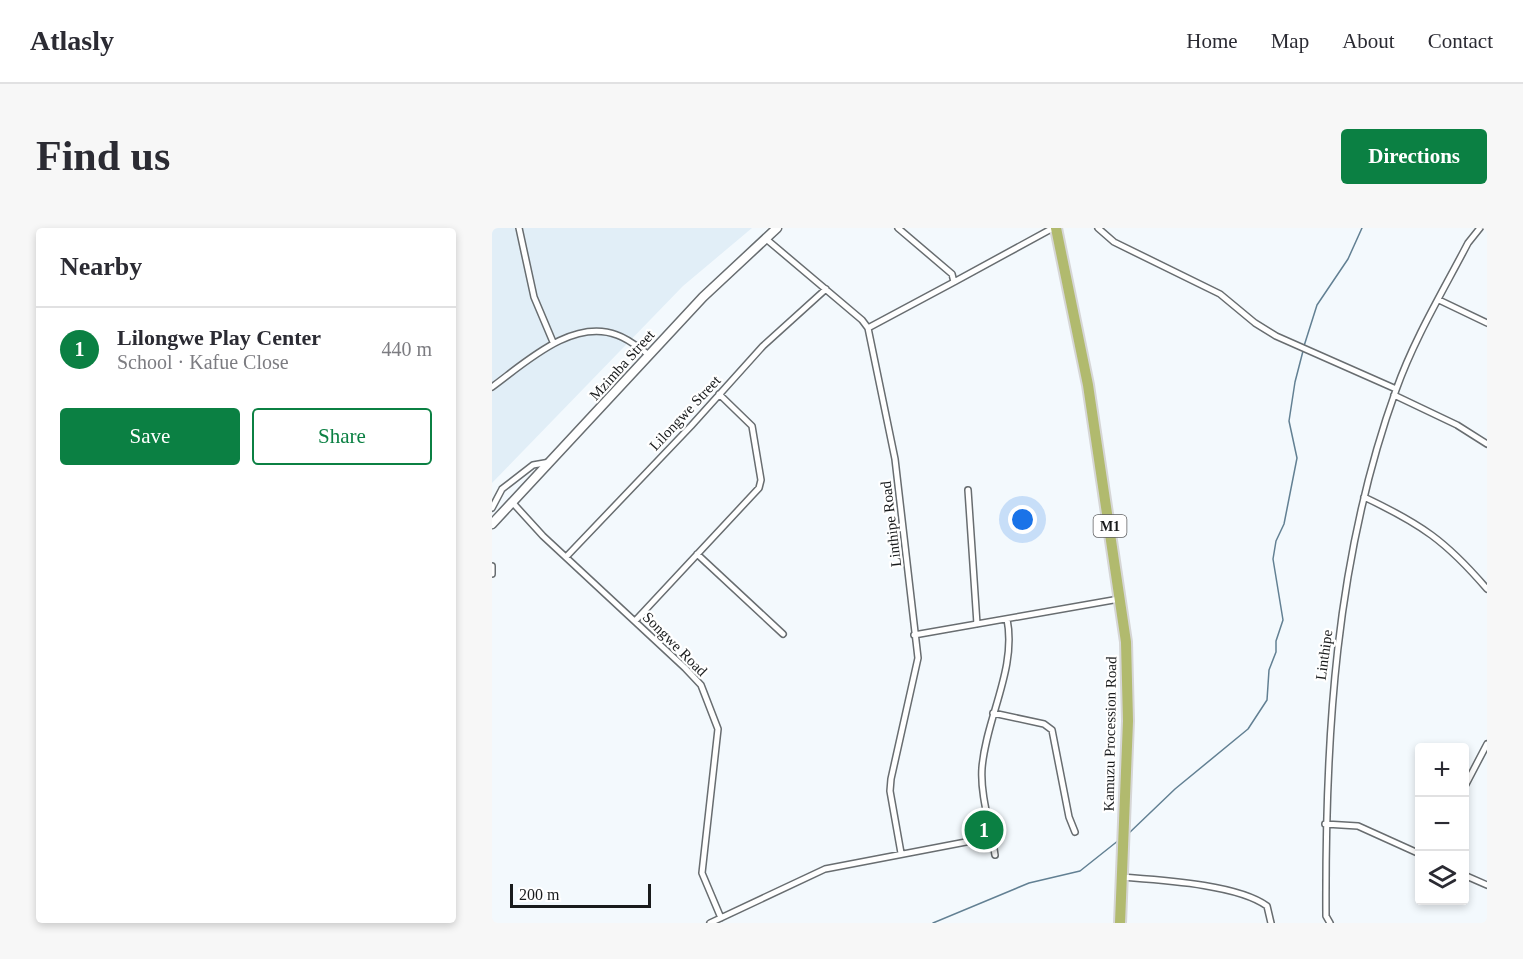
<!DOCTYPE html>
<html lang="en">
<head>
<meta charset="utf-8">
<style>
	:root { --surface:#fff; --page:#f7f7f7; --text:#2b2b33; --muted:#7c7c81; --line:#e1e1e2; --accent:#0b8043 }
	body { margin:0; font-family:"Times New Roman",serif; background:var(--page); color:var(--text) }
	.controls { position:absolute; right:18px; bottom:18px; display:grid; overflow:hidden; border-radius:6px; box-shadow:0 3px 9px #0003 }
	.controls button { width:54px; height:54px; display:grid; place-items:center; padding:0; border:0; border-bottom:2px solid var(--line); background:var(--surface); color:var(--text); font:30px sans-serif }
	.scale { position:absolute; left:18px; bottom:15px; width:141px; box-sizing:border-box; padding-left:6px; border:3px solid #191b1c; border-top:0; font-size:16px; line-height:21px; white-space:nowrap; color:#191b1c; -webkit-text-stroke:4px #fff; paint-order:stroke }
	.you { position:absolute; left:531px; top:292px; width:21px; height:21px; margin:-15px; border:4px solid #fff; border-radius:50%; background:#1a73e8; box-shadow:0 0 0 9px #1a73e833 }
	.badge { display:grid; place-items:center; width:39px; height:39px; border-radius:50%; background:var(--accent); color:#fff; font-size:20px; font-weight:700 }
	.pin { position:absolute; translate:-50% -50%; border:3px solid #fff; box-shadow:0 2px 6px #0006 }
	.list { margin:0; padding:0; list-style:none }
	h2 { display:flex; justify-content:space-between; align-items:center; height:78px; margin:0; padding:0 24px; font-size:26px }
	h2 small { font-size:20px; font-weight:400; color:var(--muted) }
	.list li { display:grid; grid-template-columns:39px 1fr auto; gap:18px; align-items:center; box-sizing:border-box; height:84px; padding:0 24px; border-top:2px solid var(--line) }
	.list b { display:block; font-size:22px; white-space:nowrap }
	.list p { margin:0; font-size:20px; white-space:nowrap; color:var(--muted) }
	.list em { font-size:20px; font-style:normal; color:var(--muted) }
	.actions { display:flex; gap:12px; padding:18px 24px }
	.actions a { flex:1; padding:14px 0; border:2px solid var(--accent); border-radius:6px; text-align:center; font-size:21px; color:var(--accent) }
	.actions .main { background:var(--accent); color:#fff }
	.icon { flex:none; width:33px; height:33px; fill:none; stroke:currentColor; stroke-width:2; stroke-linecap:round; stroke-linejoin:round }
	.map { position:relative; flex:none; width:995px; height:695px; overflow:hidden; border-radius:6px }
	header { display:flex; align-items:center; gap:36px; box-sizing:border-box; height:84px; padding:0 30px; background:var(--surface); border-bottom:2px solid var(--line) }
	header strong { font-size:28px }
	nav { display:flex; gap:33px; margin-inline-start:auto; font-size:21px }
	.intro { display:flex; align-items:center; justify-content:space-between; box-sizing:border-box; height:144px; padding:0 36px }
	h1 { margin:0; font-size:42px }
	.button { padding:15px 27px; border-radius:6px; background:var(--accent); color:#fff; font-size:21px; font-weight:700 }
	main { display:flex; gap:36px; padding:0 36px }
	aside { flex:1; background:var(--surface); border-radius:6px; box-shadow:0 3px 9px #0003 }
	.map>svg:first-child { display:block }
	.built { fill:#e1eef7 }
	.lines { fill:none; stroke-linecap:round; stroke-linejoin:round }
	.stream { stroke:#628093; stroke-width:1.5 }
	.street-casing { stroke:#686d70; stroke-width:8 }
	.secondary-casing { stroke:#686d70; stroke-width:11 }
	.highway-casing { stroke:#d6d6d6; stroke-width:14 }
	.street { stroke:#fff; stroke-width:5 }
	.secondary { stroke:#fff; stroke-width:8 }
	.highway { stroke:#b1ba6e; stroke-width:10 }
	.labels { text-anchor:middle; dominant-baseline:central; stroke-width:4.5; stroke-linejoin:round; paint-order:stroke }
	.shield { fill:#fff; stroke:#5e5f60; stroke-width:1.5 }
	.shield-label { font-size:14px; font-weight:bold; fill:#191b1c }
	.street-label { font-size:15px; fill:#191b1c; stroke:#fff }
</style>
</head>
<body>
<header>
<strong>Atlasly</strong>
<nav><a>Home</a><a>Map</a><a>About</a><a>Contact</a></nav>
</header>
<div class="intro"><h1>Find us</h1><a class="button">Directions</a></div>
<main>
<aside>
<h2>Nearby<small></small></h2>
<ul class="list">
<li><span class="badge">1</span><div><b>Lilongwe Play Center</b><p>School · Kafue Close</p></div><em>440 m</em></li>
</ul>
<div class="actions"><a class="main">Save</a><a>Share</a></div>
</aside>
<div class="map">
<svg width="995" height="695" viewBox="0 0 995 695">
	<rect width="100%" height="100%" fill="#f3f9fd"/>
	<path class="built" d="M0,0H260L191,58L0,255Z"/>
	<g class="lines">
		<path class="stream" d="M812,118L825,77L856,31L870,0
			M636,606L683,561L756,501L775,472L777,442L784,424V413L791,392L781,331L784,313L792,296L805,230L797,193L803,154L811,123
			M441,695L537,655L588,643L627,612"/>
		<g class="street-casing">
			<path id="street" d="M27,0L42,69L61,114
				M606,0L622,14L728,66L763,95L784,108L904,161
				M273,10L370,92L376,100L403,231L426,430L399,551L398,563L409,625
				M462,54L561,0
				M947,72L995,95
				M376,100L462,54L460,46L406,0
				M0,159C33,135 80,90 125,107C137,111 147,120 157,127
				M902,167L965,197L995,216
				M476,262L485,396
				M872,269C929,296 954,313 995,361
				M20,274L51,308L193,440L209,457L226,501L210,645L229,690
				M0,280L10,261L41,237L58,234
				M205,326L291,406
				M74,329L199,198L271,118L334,61
				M0,338V346
				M143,393L267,260L269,252L260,198L227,166
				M422,407L627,371
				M501,485L552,496L560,502L577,589L583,604
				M972,560L995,516
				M833,596L866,598L928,626
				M503,627C499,600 488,567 490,540C494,490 525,441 515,391
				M972,647L995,657
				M629,649C667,652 745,656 775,678L779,695
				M218,695L333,641L500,609
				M838,695L834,688C833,510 843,331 904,162C922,111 951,63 976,15L988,0"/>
		</g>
		<g class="secondary-casing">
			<path id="secondary" d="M0,296L211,69L285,0"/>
		</g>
		<g class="highway-casing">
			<path id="highway" d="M564,0L596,157L634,414L636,493L628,695"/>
		</g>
		<use href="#street" class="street"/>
		<use href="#secondary" class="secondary"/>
		<use href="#highway" class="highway"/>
	</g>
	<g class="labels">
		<rect class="shield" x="601.5" y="287" width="33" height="22" rx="4.5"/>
		<g class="shield-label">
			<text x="618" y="298">M1</text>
		</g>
		<g class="street-label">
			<text transform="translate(130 137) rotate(-48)">Mzimba Street</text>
			<text transform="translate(193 185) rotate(-47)">Lilongwe Street</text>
			<text transform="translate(399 296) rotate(-97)">Linthipe Road</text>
			<text transform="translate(183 416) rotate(45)">Songwe Road</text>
			<text transform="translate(832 427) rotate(-82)">Linthipe</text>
			<text transform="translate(618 506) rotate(-89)">Kamuzu Procession Road</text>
		</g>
	</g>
</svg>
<div class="controls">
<button>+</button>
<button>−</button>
<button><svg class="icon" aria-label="layers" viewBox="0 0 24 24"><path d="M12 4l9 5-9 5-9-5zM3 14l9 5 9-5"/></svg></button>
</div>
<div class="scale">200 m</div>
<div class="you"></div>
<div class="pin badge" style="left:492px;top:602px">1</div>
</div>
</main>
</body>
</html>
